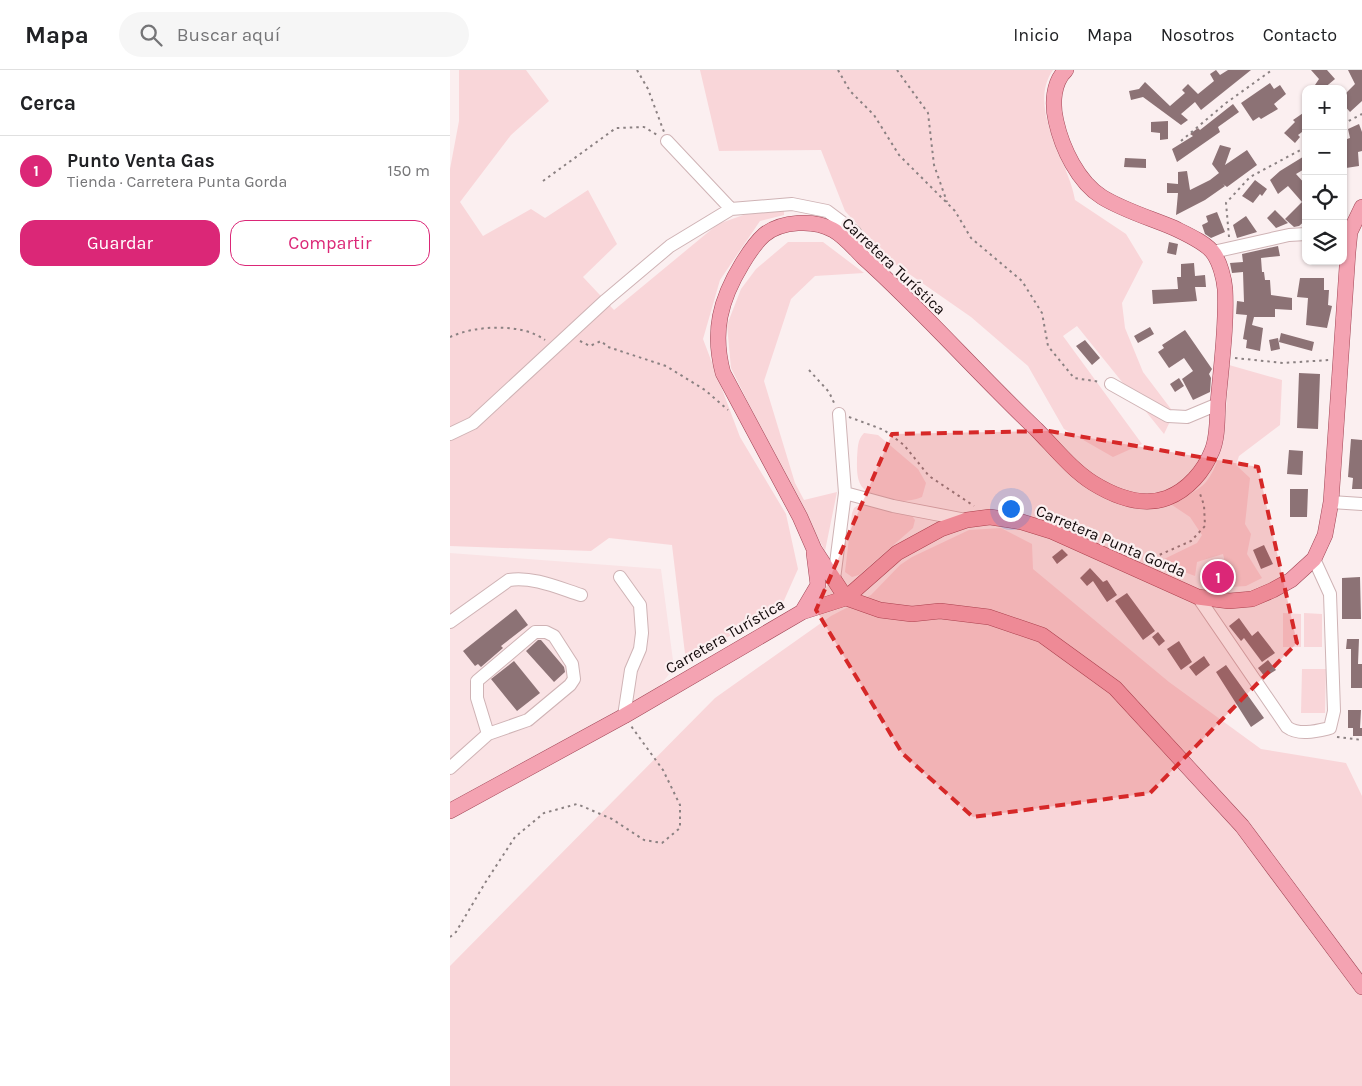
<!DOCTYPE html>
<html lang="es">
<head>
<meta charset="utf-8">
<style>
	:root { --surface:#fff; --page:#f6f6f6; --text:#202124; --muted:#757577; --line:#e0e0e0; --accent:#db2777 }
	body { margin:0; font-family:Karla,sans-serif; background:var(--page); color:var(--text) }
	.controls { position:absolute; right:15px; top:15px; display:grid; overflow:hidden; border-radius:10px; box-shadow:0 1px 4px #0004 }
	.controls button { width:45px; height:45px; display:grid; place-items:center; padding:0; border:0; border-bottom:1px solid var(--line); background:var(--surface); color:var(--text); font:25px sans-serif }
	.you { position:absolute; left:560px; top:438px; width:18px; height:18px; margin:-12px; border:4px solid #fff; border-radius:50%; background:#1a73e8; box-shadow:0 0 0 8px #1a73e833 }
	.badge { display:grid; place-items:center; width:32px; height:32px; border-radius:50%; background:var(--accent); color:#fff; font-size:16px; font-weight:700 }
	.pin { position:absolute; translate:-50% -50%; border:2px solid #fff; box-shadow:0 1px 5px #0006 }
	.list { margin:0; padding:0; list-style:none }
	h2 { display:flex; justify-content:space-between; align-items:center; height:65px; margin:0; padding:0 20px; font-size:21px }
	h2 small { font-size:16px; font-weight:400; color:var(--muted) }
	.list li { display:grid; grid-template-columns:32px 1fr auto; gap:15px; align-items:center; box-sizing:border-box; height:70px; padding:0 20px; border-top:1px solid var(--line) }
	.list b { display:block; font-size:19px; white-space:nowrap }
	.list p { margin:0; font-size:16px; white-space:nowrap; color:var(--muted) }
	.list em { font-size:16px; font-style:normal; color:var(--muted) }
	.actions { display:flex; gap:10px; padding:15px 20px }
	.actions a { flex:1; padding:11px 0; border:1px solid var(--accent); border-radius:15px; text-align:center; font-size:18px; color:var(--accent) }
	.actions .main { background:var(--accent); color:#fff }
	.icon { flex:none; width:28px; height:28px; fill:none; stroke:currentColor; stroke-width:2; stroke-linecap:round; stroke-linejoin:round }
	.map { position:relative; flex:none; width:912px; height:1016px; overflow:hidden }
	header { display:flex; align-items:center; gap:30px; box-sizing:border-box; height:70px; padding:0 25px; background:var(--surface); border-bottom:1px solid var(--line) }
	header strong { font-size:24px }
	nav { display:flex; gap:28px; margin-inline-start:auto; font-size:18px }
	.search { width:350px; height:45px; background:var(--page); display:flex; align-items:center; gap:12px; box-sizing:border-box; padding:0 18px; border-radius:28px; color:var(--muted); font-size:19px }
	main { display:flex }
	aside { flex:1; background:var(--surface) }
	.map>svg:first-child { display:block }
	.built { fill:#fae3e5 }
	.green { fill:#f9d6d9 }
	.building { fill:#8c7275 }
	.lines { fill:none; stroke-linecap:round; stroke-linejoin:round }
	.minor-casing { stroke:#cfb3b5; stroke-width:14 }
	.major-casing { stroke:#a14656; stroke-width:16 }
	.path { stroke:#8b8182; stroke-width:2; stroke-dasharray:2.5 4; stroke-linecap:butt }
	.minor { stroke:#fff; stroke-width:12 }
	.major { stroke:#f4a3b2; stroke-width:15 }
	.marked { fill:#d62828; fill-opacity:0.2; stroke:#d62828; stroke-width:4; stroke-dasharray:10 6; stroke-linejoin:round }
	.labels { text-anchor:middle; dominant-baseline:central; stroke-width:4.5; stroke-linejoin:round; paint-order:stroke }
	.street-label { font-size:16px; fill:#130a0b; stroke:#fbeff0 }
</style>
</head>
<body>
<header>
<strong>Mapa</strong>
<div class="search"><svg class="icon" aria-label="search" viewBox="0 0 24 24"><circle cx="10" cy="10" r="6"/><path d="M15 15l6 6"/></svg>Buscar aquí</div>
<nav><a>Inicio</a><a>Mapa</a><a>Nosotros</a><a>Contacto</a></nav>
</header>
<main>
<aside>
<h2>Cerca<small></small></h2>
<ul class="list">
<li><span class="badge">1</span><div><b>Punto Venta Gas</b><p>Tienda · Carretera Punta Gorda</p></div><em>150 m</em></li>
</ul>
<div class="actions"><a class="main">Guardar</a><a>Compartir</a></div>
</aside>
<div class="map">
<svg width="912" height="1016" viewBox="0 0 912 1016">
	<rect width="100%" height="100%" fill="#fbeff0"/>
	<path class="built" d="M0,483L211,499L224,598L208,618L0,732Z"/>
	<path class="green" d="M9,0H76L99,31L61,65L10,132L33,166L81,139L95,148L138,120L167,174L133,207L164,240L268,154L302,142L334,137V145L310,151L270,210L253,269L290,367L336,444L348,499L332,535L236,592L222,475L159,468L141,481L0,476V99L9,51Z
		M250,0H603C576,38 619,91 625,130L676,164L693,192L672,233L675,258L693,302L724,343L714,364L627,256L613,266L692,374L663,387L614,359L578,296L521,247L442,192L395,141L371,80L269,81Z
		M338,172H373L414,203L365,206L341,229L314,311L345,413L354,430L387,422L375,481L322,381L281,298L277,255L291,219L306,199Z
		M779,295L832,310L830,355L789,386L786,395L800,408L795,454L801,464L797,484L812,508L796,516L781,517L773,484L747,492L745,506L708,492L747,473L752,465L740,447L719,433C730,428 748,422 756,412C778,386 776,328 779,295Z
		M414,363L428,365L468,399L476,413L472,427C456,434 425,432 413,418C406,410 407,398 407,388C408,378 407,370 414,363Z
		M410,434L462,446L465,450L463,458L409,505L402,507L395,502L402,443L404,438Z
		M551,458L582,474L583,499L719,612L811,679L896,693L912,726V1016H0V896L265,628L381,546L421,525L450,495L462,487L519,460Z
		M833,543L851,544V577H833Z
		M854,543L872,544V577H854Z
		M852,599H876L875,643H851Z"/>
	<path class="building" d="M766,0L770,5L778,0H801L751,40L745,32L731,44L738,50L731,55L693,27L681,30L679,21L689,19L695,12L720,36L735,23L732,20L738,14L748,24L764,11L760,4Z
		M861,0H877L885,9L873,19H868L865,15L869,9Z
		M898,0H912V31L900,42L893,34V26L905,14Z
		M820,13L824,19L830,15L836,24L824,34L828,39L811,49L809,47L803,51L791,33Z
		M783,34L789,42L768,57L770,62L727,92L722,79L743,66L740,64L748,58L750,60Z
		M856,41V59L848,65L850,67L845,73L834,63L845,52L843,50Z
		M718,51V69L710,70V63L701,62V52Z
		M909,54L912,62V81L908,82L909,96L896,98L894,70L900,68L898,59Z
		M770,75L781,78L775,95L797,80L807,95L777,117L773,114L775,116L755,130L726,145L728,123H717V113L728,114V102L737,101L740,120L760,110L769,103L762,94Z
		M856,85V98L846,104L856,115V150L849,156L844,157L835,149L852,132L838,116L828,124L820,110L830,101Z
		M675,88L696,89V98L674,97Z
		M805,110L817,119L812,126L810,124L803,133L792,126Z
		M825,140L838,153L826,158L817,148Z
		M767,142L775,162L761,168L755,164L752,155L758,152L756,146Z
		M796,146L807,162L787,168L783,155Z
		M719,172L728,174L726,185L717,183Z
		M828,176L830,186L811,188L812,202H814L815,210H820L821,225L842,228V240L825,239V247H804L802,255L813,258L810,281L796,278L797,270L793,269L797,245L786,244L787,231L794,232L793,202L782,203L780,193L793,192L792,184Z
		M744,193L745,206L755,205L756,217H745L747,231L703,234L702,220L728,219L727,207H731V194Z
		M850,208H874V220H879L878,235L882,236L877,258L856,255L858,228L847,227Z
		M700,257L704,264L688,273L684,266Z
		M735,260L762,299L759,304L761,308L760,322L743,330L732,309L743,301L734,288L719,298L708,282L714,278L712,275Z
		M831,263L864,272L862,281L829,272Z
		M828,268L830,279L821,281L819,270Z
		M635,270L650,288L642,295L626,276Z
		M849,303L870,304L868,359L847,358Z
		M729,308L734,316L725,322L720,314Z
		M901,369L912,370V419H902L903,408L898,407Z
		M839,380L853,381L852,405L837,404Z
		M840,419H858L857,447H840Z
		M814,475L823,494L811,499L803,480Z
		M612,479L618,485L607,494L602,487Z
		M640,498L653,512L657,510L667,525L657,532L643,511L637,516L630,508Z
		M762,499H774L775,514L763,515Z
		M910,507L911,549H892V508Z
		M677,523L705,561L693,570L665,531Z
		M66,539L78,555L51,576L53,578L31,597L28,594L25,596L13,581Z
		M789,548L802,566L808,561L825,583L812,592L794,568L791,571L779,556Z
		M708,562L715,571L709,576L702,567Z
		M897,569H909L908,594H912V618H901V579H896Z
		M88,570H91L114,597L115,602L104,612L76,581Z
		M729,571L742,592L731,600L717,579Z
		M754,586L760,595L746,606L739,597Z
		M818,590L826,600L815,607L808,598Z
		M64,591L90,623L67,641L41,609Z
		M776,595L814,648L801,657L766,602Z
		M898,640H911L910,658H912V666H903V658H898Z"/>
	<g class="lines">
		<g class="minor-casing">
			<path id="minor" d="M217,71L281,139
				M763,182L839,165L856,164
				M661,314L718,346L737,347L768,334
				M0,364L23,353L156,230L220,176L281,139L342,134L377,141L405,162L426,194
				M395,423L443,436L516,450
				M881,432L912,434
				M170,507L190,535L192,563L190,579L181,600L174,646
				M384,509L395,423L389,344
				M748,527L837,657C849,666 867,661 880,658L884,641L880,524L864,489
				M0,552L59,510C82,506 109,518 131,525
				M0,698L38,664L27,628V611L85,562H96L104,566L122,594L124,609L120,615L78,650L38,664"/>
		</g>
		<g class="major-casing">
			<path id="major" d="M396,528L364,479L350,447L273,303C262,262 270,230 292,194C298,184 305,173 314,165C331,151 364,149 383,160C394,166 405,179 414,188C474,242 527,303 586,359C603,376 622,400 643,413C664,426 692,437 717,428C738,420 754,401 762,381C768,367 767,348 768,333C771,296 777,256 775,219C774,208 770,193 764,184C757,173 736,164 724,158C700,148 673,140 652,127C628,112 612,78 606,51C602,34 603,12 616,0
				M396,528L430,540L462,544L490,541L539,547L592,565L665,618L792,756L912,917
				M352,542L368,515L364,483
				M0,741L174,646L352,542L396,528L447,483L491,459L517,450L540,447L572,452L601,461L748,527L779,531L802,529L823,520L841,510L864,489L875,465L881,432L898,182L900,162L912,137"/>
		</g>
		<path class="path" d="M187,0L198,19L214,62
			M388,0L400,21L424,45L449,85L505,141L521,168L572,211L592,243L598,276L624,308L651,312
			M447,0L478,43L484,95L497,132
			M893,54L912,44
			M731,71L776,33L822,0
			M93,111L166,58L194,57L209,66
			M779,167L776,133L800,107L856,77
			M0,267C26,255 72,253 95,270
			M130,271L140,276L151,271L158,277L216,296L255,320L278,340
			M785,288L833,293L880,290
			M359,300L379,322L385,335
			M399,347L434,360L454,375L479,406L524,436
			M699,492L707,486L741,471L755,456L754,435L749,421
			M887,667L912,670
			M0,867L6,862L35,813L65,767L94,743L127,734L162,749L194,770L212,773L230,758V735L213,700L181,656"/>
		<use href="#minor" class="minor"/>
		<use href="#major" class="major"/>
	</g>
	<path class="marked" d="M599,361L808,397L847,573L700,723L523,747L452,683L366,540L442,364Z"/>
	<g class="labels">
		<g class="street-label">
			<text transform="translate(444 196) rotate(43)">Carretera Turística</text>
			<text transform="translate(661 471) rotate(23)">Carretera Punta Gorda</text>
			<text transform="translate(275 566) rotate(-30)">Carretera Turística</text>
		</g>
	</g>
</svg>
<div class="controls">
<button>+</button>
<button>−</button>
<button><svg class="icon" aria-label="locate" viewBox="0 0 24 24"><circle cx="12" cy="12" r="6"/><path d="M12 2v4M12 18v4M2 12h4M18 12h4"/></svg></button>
<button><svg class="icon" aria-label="layers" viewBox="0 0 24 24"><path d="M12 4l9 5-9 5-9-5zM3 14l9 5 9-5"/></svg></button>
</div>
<div class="you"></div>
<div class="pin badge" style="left:768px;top:507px">1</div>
</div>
</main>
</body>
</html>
